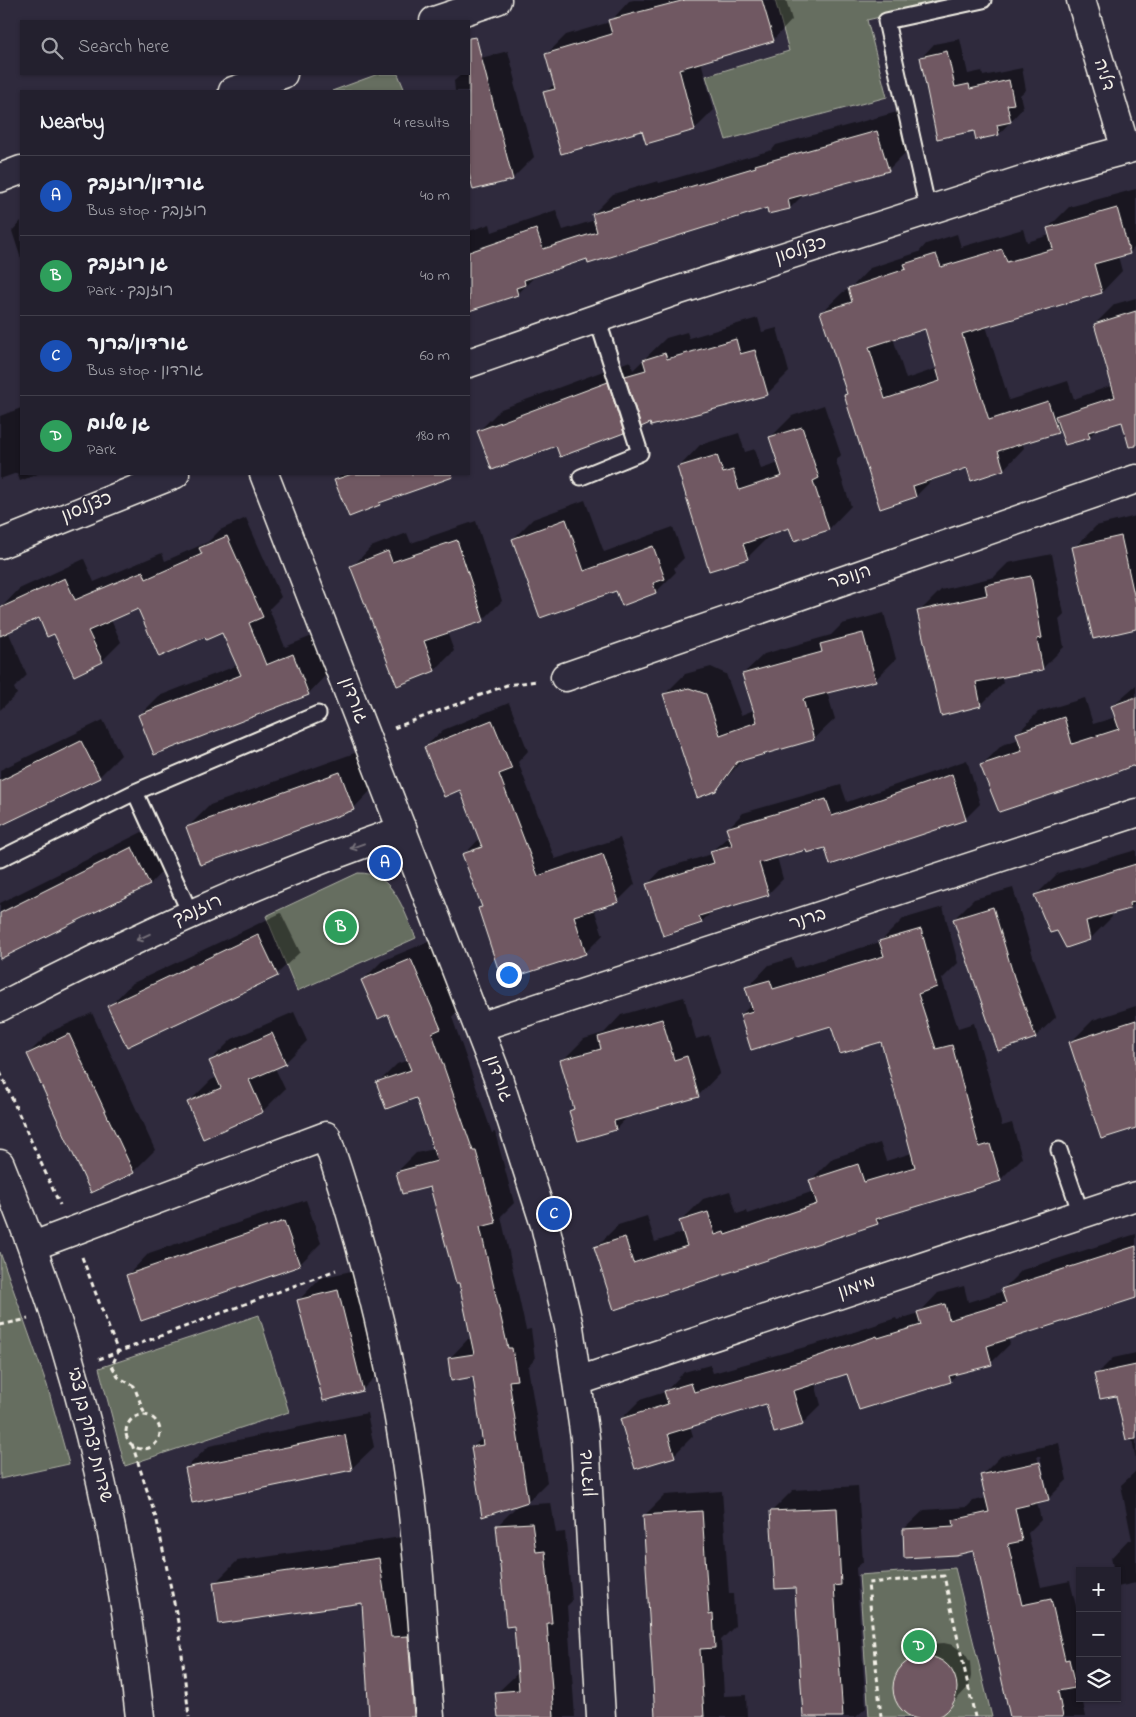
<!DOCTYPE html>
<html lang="en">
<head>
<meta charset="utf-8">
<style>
	:root { --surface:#23202e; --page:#2b2836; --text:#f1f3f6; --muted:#a3a3aa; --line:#403e4a; --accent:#bca0f2 }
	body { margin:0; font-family:"Indie Flower","Playpen Sans Hebrew",sans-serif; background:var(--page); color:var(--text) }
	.controls { position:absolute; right:15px; bottom:15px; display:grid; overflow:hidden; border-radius:0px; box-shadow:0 1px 4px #0004 }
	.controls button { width:45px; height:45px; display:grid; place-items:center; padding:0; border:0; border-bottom:1px solid var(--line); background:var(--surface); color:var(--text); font:25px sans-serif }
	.you { position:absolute; left:508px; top:974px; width:18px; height:18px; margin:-12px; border:4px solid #fff; border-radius:50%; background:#1a73e8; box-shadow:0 0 0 8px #1a73e833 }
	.badge { display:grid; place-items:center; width:32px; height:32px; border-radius:50%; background:var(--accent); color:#fff; font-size:16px; font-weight:700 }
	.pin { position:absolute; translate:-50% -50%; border:2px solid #fff; box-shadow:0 1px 5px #0006 }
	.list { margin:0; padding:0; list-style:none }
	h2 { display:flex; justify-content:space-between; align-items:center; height:65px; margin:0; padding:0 20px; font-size:21px }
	h2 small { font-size:16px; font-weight:400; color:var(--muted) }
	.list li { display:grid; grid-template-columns:32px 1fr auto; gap:15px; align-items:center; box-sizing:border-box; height:80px; padding:0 20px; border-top:1px solid var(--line) }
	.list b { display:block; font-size:19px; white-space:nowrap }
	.list p { margin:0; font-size:16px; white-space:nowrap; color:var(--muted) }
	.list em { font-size:16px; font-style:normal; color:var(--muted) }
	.icon { flex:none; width:28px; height:28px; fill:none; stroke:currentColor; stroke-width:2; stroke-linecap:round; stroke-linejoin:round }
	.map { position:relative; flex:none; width:1136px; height:1717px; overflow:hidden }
	.search { position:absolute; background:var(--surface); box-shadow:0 1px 4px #0004; left:20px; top:20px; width:450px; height:55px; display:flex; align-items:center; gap:12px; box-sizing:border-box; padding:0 18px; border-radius:0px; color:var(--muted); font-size:19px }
	.panel { position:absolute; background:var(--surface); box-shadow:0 1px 4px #0004; left:20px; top:90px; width:450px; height:385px; border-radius:0px }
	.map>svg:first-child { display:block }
	.green { fill:#666e60; stroke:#adb0a4 }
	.shadow { fill:#0007; fill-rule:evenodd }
	.building { fill:#705962; stroke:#f4f1e8; fill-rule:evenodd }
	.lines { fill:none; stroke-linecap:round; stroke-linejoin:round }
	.service-casing { stroke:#f4f1e8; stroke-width:19 }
	.minor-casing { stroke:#f4f1e8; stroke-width:31 }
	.tertiary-casing { stroke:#f4f1e8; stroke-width:31 }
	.path { stroke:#f4f1e8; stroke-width:3; stroke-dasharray:5 4; stroke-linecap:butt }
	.service { stroke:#2f2a3d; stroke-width:15 }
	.minor { stroke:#2f2a3d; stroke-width:28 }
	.tertiary { stroke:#2f2a3d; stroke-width:28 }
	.oneway { stroke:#747079 }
	.labels { text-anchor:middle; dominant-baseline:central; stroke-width:4; stroke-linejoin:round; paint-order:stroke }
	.street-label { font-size:18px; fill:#f4f1e8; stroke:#2f2a3d }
</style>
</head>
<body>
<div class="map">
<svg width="1136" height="1717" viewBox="0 0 1136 1717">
	<rect width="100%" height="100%" fill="#2f2a3d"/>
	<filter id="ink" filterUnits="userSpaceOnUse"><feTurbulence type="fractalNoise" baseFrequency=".02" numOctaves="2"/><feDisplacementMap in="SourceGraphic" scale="10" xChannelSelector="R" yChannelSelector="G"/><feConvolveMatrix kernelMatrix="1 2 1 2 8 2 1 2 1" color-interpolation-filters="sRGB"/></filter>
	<g filter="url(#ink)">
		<path class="green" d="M775,0H953L867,20L887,97L726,140L706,76L789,51Z
			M378,74H398L405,91H332Z
			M358,873C394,872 403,910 416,938L297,991L266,916Z
			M0,1252L47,1385L69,1464L0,1479Z
			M259,1315L289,1412L125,1466L99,1368Z
			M955,1568L992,1717H869L859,1575Z"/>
		<path class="shadow" d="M634,0H786L792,20L773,40L701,61L714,110L695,129L647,142L643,129L545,93L555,83L546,55L566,35L610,22L629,1Z
			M960,39L968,74L982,71L983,76L1022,68L1026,90L1020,95L1023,108L999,134L975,130L921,58L934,44Z
			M508,51L516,81L514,83L534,157L512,179L474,189L469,168V91H455L454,81L462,74H469V67L477,59Z
			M897,112L908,150L888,170L804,194L790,208L768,207L587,257L536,275L518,294L469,310V231L490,224L492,232L556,210L563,230L595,220L593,214L613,194L658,181L659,183L772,150L776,145Z
			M1136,189V246L1129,253L1118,256L1122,271L1102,292L986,326L1009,400L1068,381L1074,399L1113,385L1095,324L1115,304L1136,298V416L1098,427L1089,437L1060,428L1057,432L1022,442L1024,448L1004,469L967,466L935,477L916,496L881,507L845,395L848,392L822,312L843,292L850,289L870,268L919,252L926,244L957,234L961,247L1023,229L1027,242L1050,235L1048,228L1069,207ZM925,328L938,368L906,379L893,338Z
			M21,221V259L12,231Z
			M758,318L762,332L777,328L789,372L767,394L651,422L639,416L623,432L556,445L479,431L501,409L630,361L633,370L666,338L687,332L689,338Z
			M824,405L841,455L836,461L851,506L829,529L795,540L790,526L768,534L769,536L747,558L678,468L700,445L739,433L745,452L755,449L761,469L779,463L770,438L792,416Z
			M21,408V474H38L20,481L17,473L0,479V416Z
			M342,474H443L433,483L383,501L379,504L336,480Z
			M585,500L604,552L673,527L684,558L674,568L676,572L656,592L617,589L513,539L533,519Z
			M1136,516V628L1074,548L1096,526Z
			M246,518L281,597L269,609L285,647L312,636L327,674L308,694L140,715L159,696L238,665L223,631L205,635L139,608L111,620L121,642L102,661L54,632L39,616L8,631L27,675L14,688L17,694L0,710V609L19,589L84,559L94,582L162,553L165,561L208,542L220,530Z
			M476,521L502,601L483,620L447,632L454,651L435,670L398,684L352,567L371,547L407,533L411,543Z
			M1052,554L1064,614L1059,619L1064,647L1042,669L1001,676L1003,683L981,705L919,612L941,590L994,577L1008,563Z
			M884,613L896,659L875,680L827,692L835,719L814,739L744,758L716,790L665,694L685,674L711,667L726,674L741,715L754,710L743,674L764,654L831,635L842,624Z
			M1136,685V764L981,766L1002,745L1019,739L1018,733L1038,712L1085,698L1093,724L1116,717L1112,706Z
			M509,703L528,751L518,762L555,859L620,838L635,884L618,901L594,909L603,935L585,953L480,909L483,905L464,855L480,838L461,788L425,747L443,730Z
			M103,720L121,755L99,777L0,825V770Z
			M363,750L375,786L353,809L188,827L210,805Z
			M967,760L980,804L965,819L807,848L777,857L783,879L768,894L713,911L701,922L648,884L662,869L712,854V851L730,835L728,828L743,813L841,785L847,802Z
			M154,826L172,861L150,884L0,958V903Z
			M1136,850V902L1130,908L1111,913L1112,917L1090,939L1066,946L1035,896L1058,873Z
			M1013,888L1033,956L1056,1017L1035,1037L954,919L974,899Z
			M943,907L958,963L942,979L958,1028L974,1023L1002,1126L1012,1123L1022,1158L1000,1180L885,1215L877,1223L615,1309L596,1247L618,1225L647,1216L655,1242L684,1232L681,1221L703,1199L730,1191L737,1214L746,1211L747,1214L814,1191L810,1181L833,1158L880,1143L886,1161L912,1153L882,1040L832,1024L741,1015L752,1004L747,988L769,965L792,958L795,968L880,942L903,919Z
			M281,913L300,952L277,974L127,1046L109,1007L131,984Z
			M430,941L459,1009L452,1017L492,1133L495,1132L514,1203L501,1216L526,1330L531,1329L535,1359L528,1367L547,1482L528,1501L472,1448L483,1437L474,1376L449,1359L468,1339H472L460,1281L431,1186L397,1172L416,1153L434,1149L417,1097L378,1083L397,1064L408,1060L389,1013L363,980L382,961Z
			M684,997L696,1039L709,1035L720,1073L698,1096L629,1115L616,1129L570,1111L575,1107L562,1061L584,1039L604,1033L621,1015Z
			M1136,1006V1127L1071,1042L1093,1020Z
			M294,1012L307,1041L285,1063L275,1068L285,1089L263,1111L189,1102L211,1080L218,1077L210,1061L232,1039Z
			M92,1013L155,1150L133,1172L28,1054L50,1032Z
			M306,1200L321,1243L299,1265L127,1276L149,1253Z
			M1136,1234V1297L1008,1337L1010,1344L991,1363L959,1372L950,1381L848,1373L815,1383L821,1405L802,1424L767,1403L690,1426L693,1436L674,1455L621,1419L640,1400L665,1392L684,1372L710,1365L713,1373L830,1340L896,1318L897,1320L919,1313L938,1293L964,1286L968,1302L1004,1291L1003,1289L1022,1270Z
			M360,1269L385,1367L363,1389L323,1400L298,1301L320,1278Z
			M1136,1353V1460L1131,1434L1117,1394L1096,1375L1113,1358Z
			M367,1413L374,1447L351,1469L186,1468L209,1446Z
			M1059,1443L1067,1480L1048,1499L1037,1502L1041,1520L1028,1533L1041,1587L1070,1581L1080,1623L1079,1682L1080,1698H1082L1086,1717H1011L974,1550L904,1529L924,1510L967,1507L973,1501L987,1498L982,1475L1001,1456ZM1037,1456H1040L1047,1487H1044Z
			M1136,1471V1583L1117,1587V1571H1114L1111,1558L1128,1540H1132L1121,1485Z
			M858,1486L863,1562L856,1568L866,1708L856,1717H805L796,1587L771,1512L793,1490Z
			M722,1491L729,1594H733L735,1626L721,1640L724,1696L746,1695L747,1717H655L644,1516L665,1495Z
			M551,1503L556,1533L565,1532L572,1601L567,1606L575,1717H499L497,1693L519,1672L515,1625L497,1526L518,1505Z
			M401,1537L413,1616L437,1717H370L363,1602L215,1583L237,1561Z
			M944,1643L953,1645L965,1654L970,1662L971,1676L969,1686L945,1712L934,1717H913L901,1708L896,1700L894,1685L897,1676L921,1649L930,1644Z"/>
		<path class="building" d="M685,0H762L774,41L679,69L695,130L646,144L642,131L561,154L543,92L555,89L545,54L612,34L608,20Z
			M476,37L513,180L473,190L469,173V38Z
			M947,51L955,87L969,84L970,89L1009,80L1014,104L1007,105L1011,122L997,125L999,135L976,140L974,131L937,139L920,57Z
			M877,131L889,171L788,199L790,209L768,214L767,208L588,264L587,259L524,280L525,285L516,288L518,295L469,311V252L536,229L543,249L597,232L592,214L638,200L639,202L756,167L755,165Z
			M1117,208L1130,254L1094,264L1102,293L962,334L989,420L1048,401L1058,433L998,451L1004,470L971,481L967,468L913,486L916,497L880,509L844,395L847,394L820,312L852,302L848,288L906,269L904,264L936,254L941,267L1002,249L1007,262L1053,249L1047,228ZM925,329L940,381L885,399L869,347Z
			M1136,311V446L1129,447L1122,422L1088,432L1090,438L1065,445L1055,416L1115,397L1094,324Z
			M736,339L740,354L755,350L768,395L651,426L650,423L641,427L625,376L646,370L643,360L665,353L667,359Z
			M608,382L624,433L560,457L556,446L492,470L477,431Z
			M802,427L819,478L813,481L829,530L794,541L789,528L743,544L748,559L709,571L677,467L717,455L723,473L733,470L739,490L782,476L769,437Z
			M352,474H452L453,477L379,503L380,505L349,517L334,480Z
			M566,519L584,571L653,546L665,579L653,583L656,593L622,606L616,591L540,618L512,539Z
			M227,536L263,617L249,623L266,665L293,654L309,695L154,755L138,715L241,675L222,633L206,640L205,637L159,657L138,609L88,631L103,662L74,676L54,634L47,637L39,618L0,636V608L65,578L75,600L143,571L146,579L202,554L199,548Z
			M1121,536L1136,604V629L1093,639L1072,547Z
			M457,540L484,621L424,641L435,671L397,686L350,566L388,551L392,562Z
			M1031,576L1042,638L1037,639L1043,670L976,682L981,706L941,716L917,611L987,595L985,585Z
			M863,633L876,681L803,699L814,740L737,762L716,791L697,798L663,694L689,688L706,694L720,735L757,722L742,674L822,652L820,644Z
			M1136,697V767L1132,766L1099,779L999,812L980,765L1022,751L1016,733L1064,717L1072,744L1119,729L1111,706Z
			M492,720L512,769L499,774L538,876L603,854L619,902L574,916L586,954L502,981L478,908L482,907L462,854L482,847L460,790L444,797L424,747Z
			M81,741L100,778L0,826V781Z
			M340,772L354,810L200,865L186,827Z
			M952,774L966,820L830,865L825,848L807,853L806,850L759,863L769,895L699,916L702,923L663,936L646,884L714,863L710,851L732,845L726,828L826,799L832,816Z
			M132,847L150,885L0,959V913Z
			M1136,864V902L1129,903L1130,909L1086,921L1090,940L1066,948L1057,931L1050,933L1034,895Z
			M993,907L1014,977L1036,1038L998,1051L953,919Z
			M921,929L937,987L918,994L936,1049L952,1045L979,1147L990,1144L1001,1181L876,1219L878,1224L614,1310L594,1247L625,1237L633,1263L687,1246L679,1221L708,1212L715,1235L724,1232L725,1235L817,1204L809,1180L858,1164L864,1182L915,1167L881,1042L840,1054L831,1026L751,1050L740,1015L753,1011L745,987L770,980L773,989L884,956L879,941Z
			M258,934L278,976L127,1047L107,1006Z
			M411,959L441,1029L432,1033L473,1151H476L496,1223L480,1227L508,1348H512L517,1380L509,1381L528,1502L482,1517L471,1447L483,1445L473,1377L451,1381L448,1358L474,1354L459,1283H456L430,1187L402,1194L396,1172L437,1161L416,1098L386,1109L376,1082L411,1070L388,1014L378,1019L361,980Z
			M662,1019L674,1060L687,1056L699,1097L614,1121L616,1130L578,1141L569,1111L574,1109L560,1060L601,1049L598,1037Z
			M1136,1020V1128L1101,1139L1069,1042Z
			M272,1033L286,1064L249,1080L263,1112L203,1139L187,1102L221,1088L209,1061Z
			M69,1034L134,1173L91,1193L27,1054Z
			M284,1221L300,1266L141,1321L126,1275Z
			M1136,1246V1298L987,1346L992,1365L949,1376L951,1382L859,1410L847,1374L793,1391L803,1425L774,1433L766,1404L668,1434L675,1457L635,1469L620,1419L668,1404L664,1391L691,1383L694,1392L810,1359L877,1336L878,1338L921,1325L917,1312L945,1304L949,1320L1006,1303L1001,1289Z
			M338,1290L363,1391L323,1401L297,1300Z
			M1136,1365V1439L1126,1440L1116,1396L1100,1399L1094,1374Z
			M345,1435L352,1470L192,1503L185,1468Z
			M1040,1462L1049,1500L1015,1508L1022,1541L1008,1544L1022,1605L1051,1599L1065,1660L1069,1659L1075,1688L1058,1691L1063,1717H1010L973,1551L956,1555L904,1558L903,1529L954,1526L953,1520L989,1512L980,1475Z
			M837,1508L841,1585L834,1586L843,1717H803L795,1588L775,1589L770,1511Z
			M702,1511L709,1615L713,1614L715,1648L700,1649L704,1717H655L643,1515Z
			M532,1523L536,1552L545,1551L552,1623H547L554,1717H498L495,1692L519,1690L514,1626L506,1627L496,1525Z
			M379,1558L391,1637L408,1636L414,1717H369L362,1603L219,1624L213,1582Z
			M893 1688a32 32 0 1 1 64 0a32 32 0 1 1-64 0Z"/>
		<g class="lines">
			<g class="service-casing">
				<path id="service" d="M928,210L886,21L983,0
					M581,477L640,453L597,318
					M135,792L191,915
					M0,859L135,792L318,714
					M1059,1150L1081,1214"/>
			</g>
			<g class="minor-casing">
				<path id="minor" d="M1081,0L1126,150
					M434,21L497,0
					M233,91L283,74
					M0,178L21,170
					M469,363L667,294L1069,165L1136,147
					M264,474L498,1078L545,1225L569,1327L585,1438L601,1717
					M0,544L175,474
					M565,677L1136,479
					M0,1007C130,940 264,877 403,830
					M479,1027L1136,813
					M33,1246L326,1136C365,1250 393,1364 409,1483C420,1560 423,1639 430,1717
					M578,1381L1136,1196"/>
			</g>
			<g class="tertiary-casing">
				<path id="tertiary" d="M0,1164C74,1345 119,1522 140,1717"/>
			</g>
			<path class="path" d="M394,728L507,685L537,681
				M0,1072L60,1205
				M82,1257L118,1352L112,1366L118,1377L134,1386L145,1415
				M0,1325L28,1319
				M99,1359L336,1270
				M126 1432a17 17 0 1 1 34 0a17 17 0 1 1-34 0Z
				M132,1444L157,1521L179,1627L189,1717
				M881,1717L868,1583L944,1576L975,1717"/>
			<use href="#service" class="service"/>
			<use href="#minor" class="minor"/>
			<use href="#tertiary" class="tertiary"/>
		</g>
		<defs><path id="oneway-shaft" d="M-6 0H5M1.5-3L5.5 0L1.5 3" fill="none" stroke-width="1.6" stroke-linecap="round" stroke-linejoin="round" transform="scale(1.25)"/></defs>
		<g class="oneway">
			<use href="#oneway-shaft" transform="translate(357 846) rotate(160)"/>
			<use href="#oneway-shaft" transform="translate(143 937) rotate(155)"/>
		</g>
	</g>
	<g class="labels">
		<g class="street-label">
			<text transform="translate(1103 75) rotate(73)">דליה</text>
			<text transform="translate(801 251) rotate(-18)">כצנלסון</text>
			<text transform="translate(87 508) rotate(-22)">כצנלסון</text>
			<text transform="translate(850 578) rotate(-19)">הנופר</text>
			<text transform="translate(353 701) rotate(69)">גורדון</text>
			<text transform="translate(198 911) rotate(-24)">רוזנבך</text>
			<text transform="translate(808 920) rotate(-18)">ברנר</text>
			<text transform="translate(498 1079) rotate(70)">גורדון</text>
			<text transform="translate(857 1288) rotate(-18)">מימון</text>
			<text transform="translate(89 1435) rotate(76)">שדרות יצחק בן צבי</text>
			<text transform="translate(588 1473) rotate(-94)">גורדון</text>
		</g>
	</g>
</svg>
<div class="controls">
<button>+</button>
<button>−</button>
<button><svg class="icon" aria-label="layers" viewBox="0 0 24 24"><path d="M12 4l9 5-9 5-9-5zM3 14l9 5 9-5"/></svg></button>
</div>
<div class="you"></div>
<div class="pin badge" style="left:385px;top:863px;background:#1a4fb4">A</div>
<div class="pin badge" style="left:341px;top:927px;background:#2e9e5b">B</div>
<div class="pin badge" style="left:554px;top:1214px;background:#1a4fb4">C</div>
<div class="pin badge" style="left:919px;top:1646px;background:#2e9e5b">D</div>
<div class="search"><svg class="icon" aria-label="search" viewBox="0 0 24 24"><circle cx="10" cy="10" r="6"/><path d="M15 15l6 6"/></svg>Search here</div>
<section class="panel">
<h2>Nearby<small>4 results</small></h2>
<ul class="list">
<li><span class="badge" style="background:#1a4fb4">A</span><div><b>גורדון/רוזנבך</b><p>Bus stop · רוזנבך</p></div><em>40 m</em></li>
<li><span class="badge" style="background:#2e9e5b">B</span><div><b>גן רוזנבך</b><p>Park · רוזנבך</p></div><em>40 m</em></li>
<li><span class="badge" style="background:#1a4fb4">C</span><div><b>גורדון/ברנר</b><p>Bus stop · גורדון</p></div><em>60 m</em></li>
<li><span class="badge" style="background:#2e9e5b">D</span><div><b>גן שלום</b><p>Park</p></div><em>180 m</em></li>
</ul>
</section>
</div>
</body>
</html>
